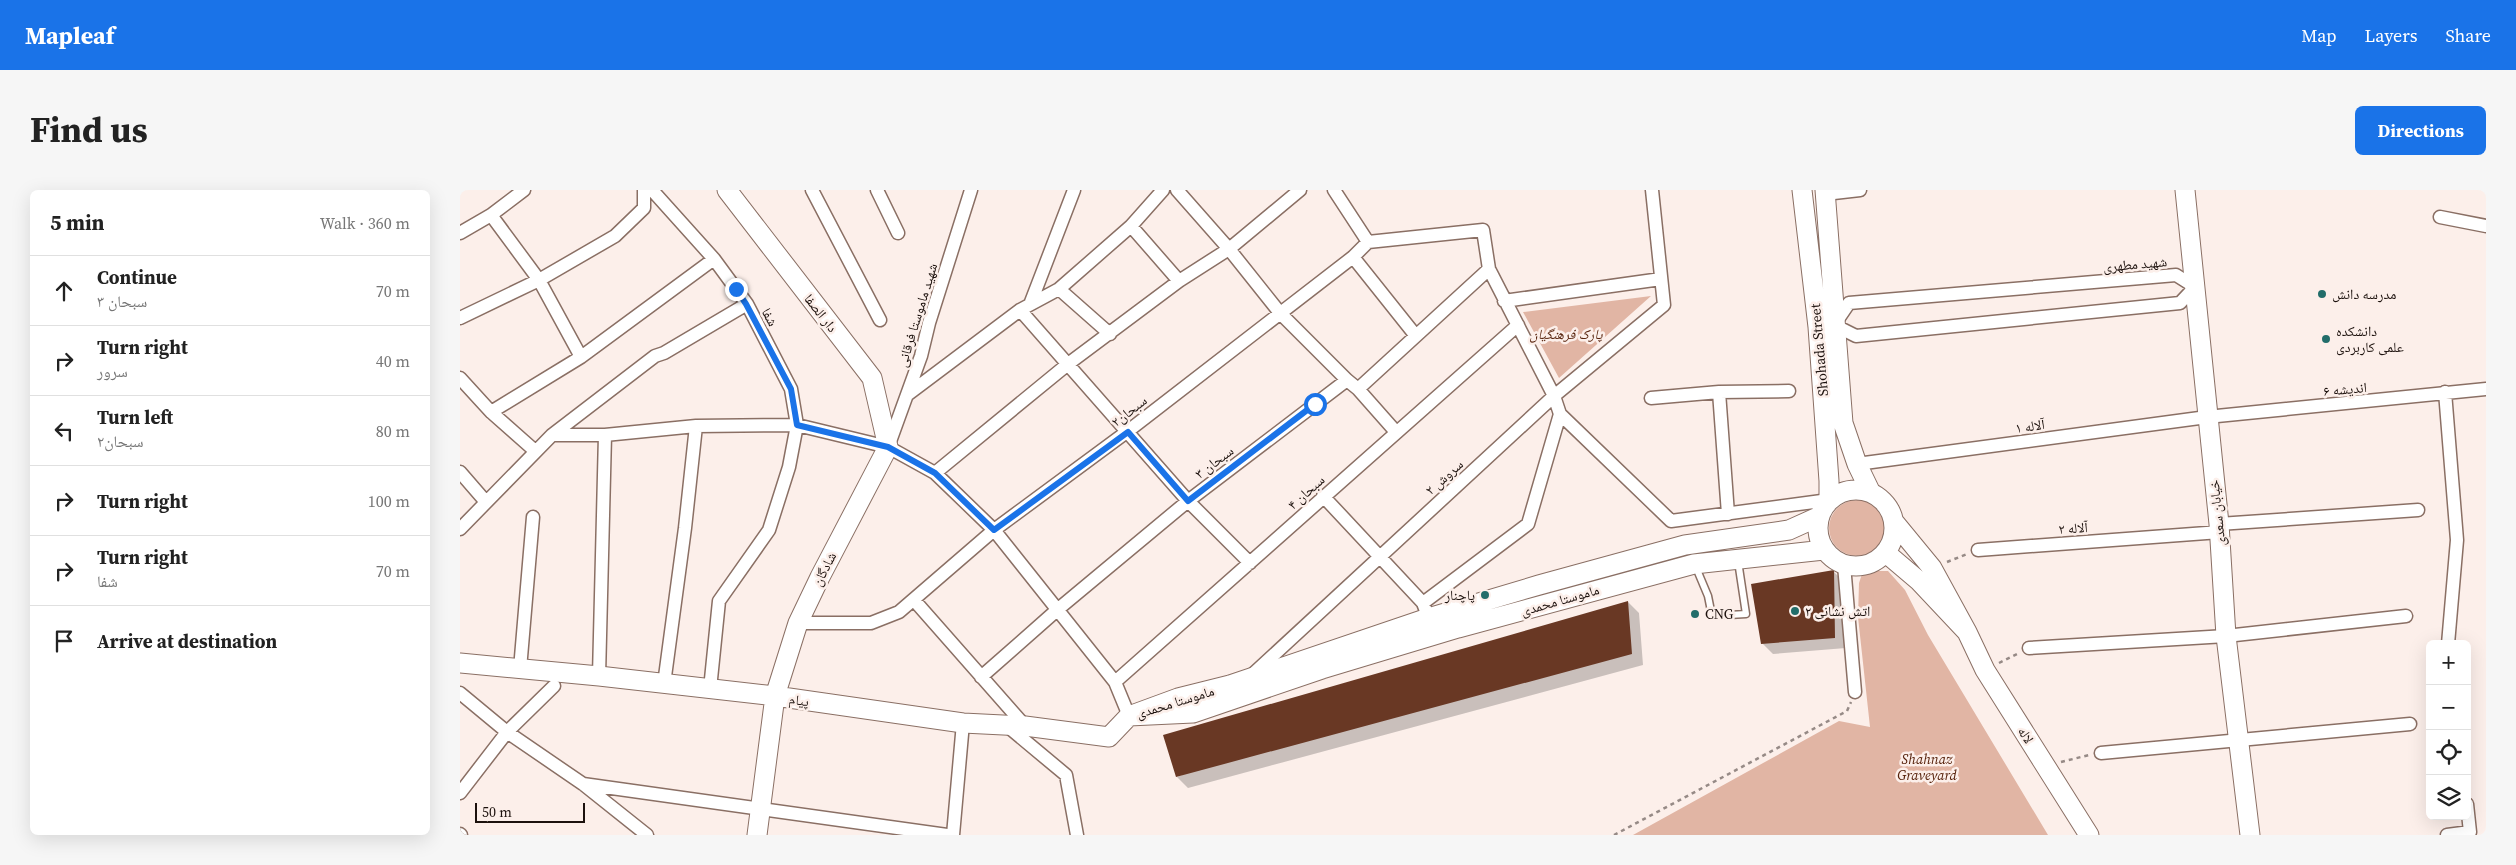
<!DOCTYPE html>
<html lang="en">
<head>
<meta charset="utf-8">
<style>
	:root { --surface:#fff; --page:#f6f6f6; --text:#222; --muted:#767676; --line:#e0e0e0; --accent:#1a73e8 }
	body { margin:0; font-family:"Source Serif 4","Noto Naskh Arabic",serif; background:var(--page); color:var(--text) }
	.controls { position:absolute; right:15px; bottom:15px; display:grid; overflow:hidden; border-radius:8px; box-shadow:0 5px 20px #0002 }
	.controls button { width:45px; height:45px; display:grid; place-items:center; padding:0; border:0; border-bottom:1px solid var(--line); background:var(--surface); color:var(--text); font:25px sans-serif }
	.scale { position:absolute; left:15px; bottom:12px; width:110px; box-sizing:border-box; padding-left:5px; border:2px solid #1c110d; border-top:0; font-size:14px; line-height:18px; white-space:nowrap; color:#1c110d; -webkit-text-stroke:4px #fcefea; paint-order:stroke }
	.stop { position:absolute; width:15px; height:15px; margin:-11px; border:4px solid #1a73e8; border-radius:50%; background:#fff }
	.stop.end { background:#1a73e8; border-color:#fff; box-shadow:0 1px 5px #0008 }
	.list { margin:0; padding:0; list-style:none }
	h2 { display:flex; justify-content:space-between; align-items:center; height:65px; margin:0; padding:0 20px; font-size:21px }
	h2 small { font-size:16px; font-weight:400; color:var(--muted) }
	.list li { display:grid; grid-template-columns:32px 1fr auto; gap:15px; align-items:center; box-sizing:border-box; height:70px; padding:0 20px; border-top:1px solid var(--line) }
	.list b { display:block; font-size:19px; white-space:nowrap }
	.list p { margin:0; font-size:16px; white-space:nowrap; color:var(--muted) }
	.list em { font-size:16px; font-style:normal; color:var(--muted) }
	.icon { flex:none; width:28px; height:28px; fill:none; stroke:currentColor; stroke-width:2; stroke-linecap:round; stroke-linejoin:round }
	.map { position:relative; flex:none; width:2026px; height:645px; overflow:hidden; border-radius:8px }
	header { display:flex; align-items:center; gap:30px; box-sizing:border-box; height:70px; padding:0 25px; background:var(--accent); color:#fff }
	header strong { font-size:24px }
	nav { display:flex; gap:28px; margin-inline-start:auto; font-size:18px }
	.intro { display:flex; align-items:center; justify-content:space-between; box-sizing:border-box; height:120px; padding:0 30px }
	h1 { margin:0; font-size:35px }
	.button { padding:12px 22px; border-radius:8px; background:var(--accent); color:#fff; font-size:18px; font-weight:700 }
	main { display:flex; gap:30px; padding:0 30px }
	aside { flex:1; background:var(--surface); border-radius:8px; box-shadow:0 5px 20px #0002 }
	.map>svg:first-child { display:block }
	.green { fill:#e1b5a4 }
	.shadow { fill:#0003 }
	.building { fill:#693824 }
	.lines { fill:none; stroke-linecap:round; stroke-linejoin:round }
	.lane-casing { stroke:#8a6f64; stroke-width:9 }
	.street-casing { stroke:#8a6f64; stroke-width:15 }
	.secondary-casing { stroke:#8a6f64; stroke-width:21 }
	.path { stroke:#968a86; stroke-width:2.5; stroke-dasharray:4 4; stroke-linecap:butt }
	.lane { stroke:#fff; stroke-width:6 }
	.street { stroke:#fff; stroke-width:12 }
	.secondary { stroke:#fff; stroke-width:19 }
	.route { stroke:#1a73e8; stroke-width:6 }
	.poi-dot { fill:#226d6a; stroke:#fcefea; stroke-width:2 }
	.labels { text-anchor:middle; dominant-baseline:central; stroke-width:5; stroke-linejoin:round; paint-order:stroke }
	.street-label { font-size:14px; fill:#1c110d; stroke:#fcefea }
	.poi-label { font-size:14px; fill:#1c110d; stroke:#fcefea; text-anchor:start }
	.park-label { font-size:14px; font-style:italic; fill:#57220b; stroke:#fcefea }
</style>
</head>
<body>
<header>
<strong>Mapleaf</strong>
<nav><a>Map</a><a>Layers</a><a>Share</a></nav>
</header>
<div class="intro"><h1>Find us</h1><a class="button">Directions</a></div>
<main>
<aside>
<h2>5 min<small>Walk · 360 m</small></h2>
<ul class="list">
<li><svg class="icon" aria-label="ahead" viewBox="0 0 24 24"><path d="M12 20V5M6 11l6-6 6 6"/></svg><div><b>Continue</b><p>سبحان ۳</p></div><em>70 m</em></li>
<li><svg class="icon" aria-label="right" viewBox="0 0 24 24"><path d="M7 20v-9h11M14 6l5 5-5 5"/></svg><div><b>Turn right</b><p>سرور</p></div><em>40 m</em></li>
<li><svg class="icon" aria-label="left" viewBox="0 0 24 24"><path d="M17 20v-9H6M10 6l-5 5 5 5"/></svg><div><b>Turn left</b><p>سبحان۲</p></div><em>80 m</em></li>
<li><svg class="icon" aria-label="right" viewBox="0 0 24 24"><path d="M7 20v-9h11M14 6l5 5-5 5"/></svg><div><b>Turn right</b></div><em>100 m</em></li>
<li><svg class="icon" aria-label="right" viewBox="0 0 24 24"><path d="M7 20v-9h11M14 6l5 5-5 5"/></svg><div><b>Turn right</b><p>شفا</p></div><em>70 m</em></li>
<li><svg class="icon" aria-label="arrive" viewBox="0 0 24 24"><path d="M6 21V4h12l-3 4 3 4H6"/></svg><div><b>Arrive at destination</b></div></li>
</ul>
</aside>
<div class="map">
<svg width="2026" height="645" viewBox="0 0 2026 645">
	<rect width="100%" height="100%" fill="#fcefea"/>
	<path class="green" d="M1191,106L1099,188L1063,122Z
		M1369 338a28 28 0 1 1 56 0a28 28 0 1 1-56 0Z
		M1409,381H1428L1445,400L1468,445L1588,645H1173L1379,531L1410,537L1398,427L1399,393L1402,384Z"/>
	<path class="shadow" d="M1373,381L1384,392L1386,458L1313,464L1302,453Z
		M1168,412L1179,423L1183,475L728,598L717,587Z"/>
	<path class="building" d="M1374,380L1375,448L1301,454L1291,394Z
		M1168,411L1172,464L716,587L703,545Z"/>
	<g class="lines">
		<g class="lane-casing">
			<path id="lane" d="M1235,375L1248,406L1252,426L1286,424L1278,371"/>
		</g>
		<g class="street-casing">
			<path id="street" d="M192,0L254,69L287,114L331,199L337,235L329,277L309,340L259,411L250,499
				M352,0L420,130
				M417,0L438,43
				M717,0L769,59L820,123L887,190L898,199L936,242
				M874,0L908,52
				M1365,4L1400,0
				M31,25L79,90L121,167
				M1980,27L2026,36
				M671,36L719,91
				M0,43L31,25L64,0
				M893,67L956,146
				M1716,85L1735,97L1720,113L1396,146L1374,135L1389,113Z
				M599,99L650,144
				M1044,111L1201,89
				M571,112L614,0
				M560,120L728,311L790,373
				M0,128L79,90L155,46L184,18V0
				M0,188L31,222L74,260
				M898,199L1029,79
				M1259,202L1268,324
				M1985,202L1997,350L1988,454
				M447,205L560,120L599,99L671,36L703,0
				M1191,208L1259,202L1329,201
				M31,222L121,167L254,69
				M1100,224L1211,331L1369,310
				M92,245H145L236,236L337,235L428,257L475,283L534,340L655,492L669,526
				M428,257L461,166L469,133L511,0
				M1397,274L1747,227L2026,199
				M0,282L26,312
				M475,283L608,174L719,91L769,59L840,0
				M863,306L963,413L966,421
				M1759,334L1958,320
				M0,339L92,245L195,166L204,163L287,114
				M1518,360L1760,342
				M1384,375L1395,502
				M454,410L565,536
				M338,433H411L439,422L534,340L668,241L893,67L908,52L1023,40L1029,79L1094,206L1100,224L1068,334L963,413
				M1569,458L1766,446L1946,426
				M60,479L73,327
				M793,484L1094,206L1204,115L1192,0
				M139,486L145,245
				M521,487L597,420L728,311L887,190
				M655,492L1058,135
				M204,494L225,338L236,236
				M0,503L47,542L123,594L187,645
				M546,535L606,585L617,645
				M1641,563L1950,534
				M123,594L487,645
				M0,603L47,542L94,496
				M0,644L1,645
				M493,645L503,533
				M1987,645L2010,642L2007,614"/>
		</g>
		<g class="secondary-casing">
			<path id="secondary" d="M267,0L412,188L428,257L360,387L338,433L315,506L297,645
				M1342,0L1358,137L1369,291V310L1363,319
				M1365,0L1383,233L1397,274L1411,303
				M1725,0L1759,334L1766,446L1790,645
				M1358 338a38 38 0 1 1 76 0a38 38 0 1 1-76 0Z
				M1360,326L1329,340L1225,355L1079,395L968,428L770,495L718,508L669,526L733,523L862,479L998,438L1234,374L1364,360
				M1426,363L1459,391L1507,442L1472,378L1435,333
				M1507,442L1525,480L1629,645
				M0,473L139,486L315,506L503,533L565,536L649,547L669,526"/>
		</g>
		<path class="path" d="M1487,372L1507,364
			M1539,473L1559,463
			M1601,572L1629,565
			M1154,645L1387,521L1391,512"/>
		<use href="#lane" class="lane"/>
		<use href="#street" class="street"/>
		<use href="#secondary" class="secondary"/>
	</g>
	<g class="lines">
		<path class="route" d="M276,99L286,114L331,199L337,235L428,257L475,283L534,340L668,242L728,311L855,214"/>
	</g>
	<g class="poi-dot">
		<circle cx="1862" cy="104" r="5"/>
		<circle cx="1866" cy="149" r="5"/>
		<circle cx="1025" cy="405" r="5"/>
		<circle cx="1335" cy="421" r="5"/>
		<circle cx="1235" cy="424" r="5"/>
	</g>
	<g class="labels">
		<g class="street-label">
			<text transform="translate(1675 74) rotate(-5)">شهید مطهری</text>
			<text transform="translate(361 123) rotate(52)">دار الصفا</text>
			<text transform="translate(457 125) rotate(-73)">شهید ماموستا فرقانی</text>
			<text transform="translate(310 127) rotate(62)">شفا</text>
			<text transform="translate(1359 160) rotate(-95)">Shohada Street</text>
			<text transform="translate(1885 199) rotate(-5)">اندیشه ۶</text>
			<text transform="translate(669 221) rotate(-38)">سبحان۲</text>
			<text transform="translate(1570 236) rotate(-8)">آلاله ۱</text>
			<text transform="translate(754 272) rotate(-37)">سبحان ۳</text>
			<text transform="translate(984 287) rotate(-42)">سروش ۲</text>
			<text transform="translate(846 302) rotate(-42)">سبحان ۴</text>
			<text transform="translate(1757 323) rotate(-96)">خیابان سعدی</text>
			<text transform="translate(1613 338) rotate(-4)">آلاله ۲</text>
			<text transform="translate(364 379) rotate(-63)">شادگان</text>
			<text transform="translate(1100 410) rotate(-16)">ماموستا محمدی</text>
			<text transform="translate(339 510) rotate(8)">پیام</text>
			<text transform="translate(715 512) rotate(-17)">ماموستا محمدی</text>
			<text transform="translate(1566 545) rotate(58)">لاله</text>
		</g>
		<g class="poi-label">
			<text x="1872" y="104">مدرسه دانش</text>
			<text x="1876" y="141">دانشکده<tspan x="1876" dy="16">علمی کاربردی</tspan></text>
			<text x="1015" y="405" text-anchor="end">پاچنار</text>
			<text x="1345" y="421">اتش نشانی ۲</text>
			<text x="1245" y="424">CNG</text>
		</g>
		<g class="park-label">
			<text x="1106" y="144">پارک فرهنگیان</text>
			<text x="1467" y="569">Shahnaz<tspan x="1467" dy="16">Graveyard</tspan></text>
		</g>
	</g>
</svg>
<div class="controls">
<button>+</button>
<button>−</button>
<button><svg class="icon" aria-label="locate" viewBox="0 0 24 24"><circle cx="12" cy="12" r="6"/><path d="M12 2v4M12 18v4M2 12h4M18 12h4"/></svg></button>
<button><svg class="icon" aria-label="layers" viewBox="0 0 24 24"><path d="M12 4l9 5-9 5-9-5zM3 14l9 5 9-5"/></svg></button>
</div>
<div class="scale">50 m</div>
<div class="stop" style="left:855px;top:214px"></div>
<div class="stop end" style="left:276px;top:99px"></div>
</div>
</main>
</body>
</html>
